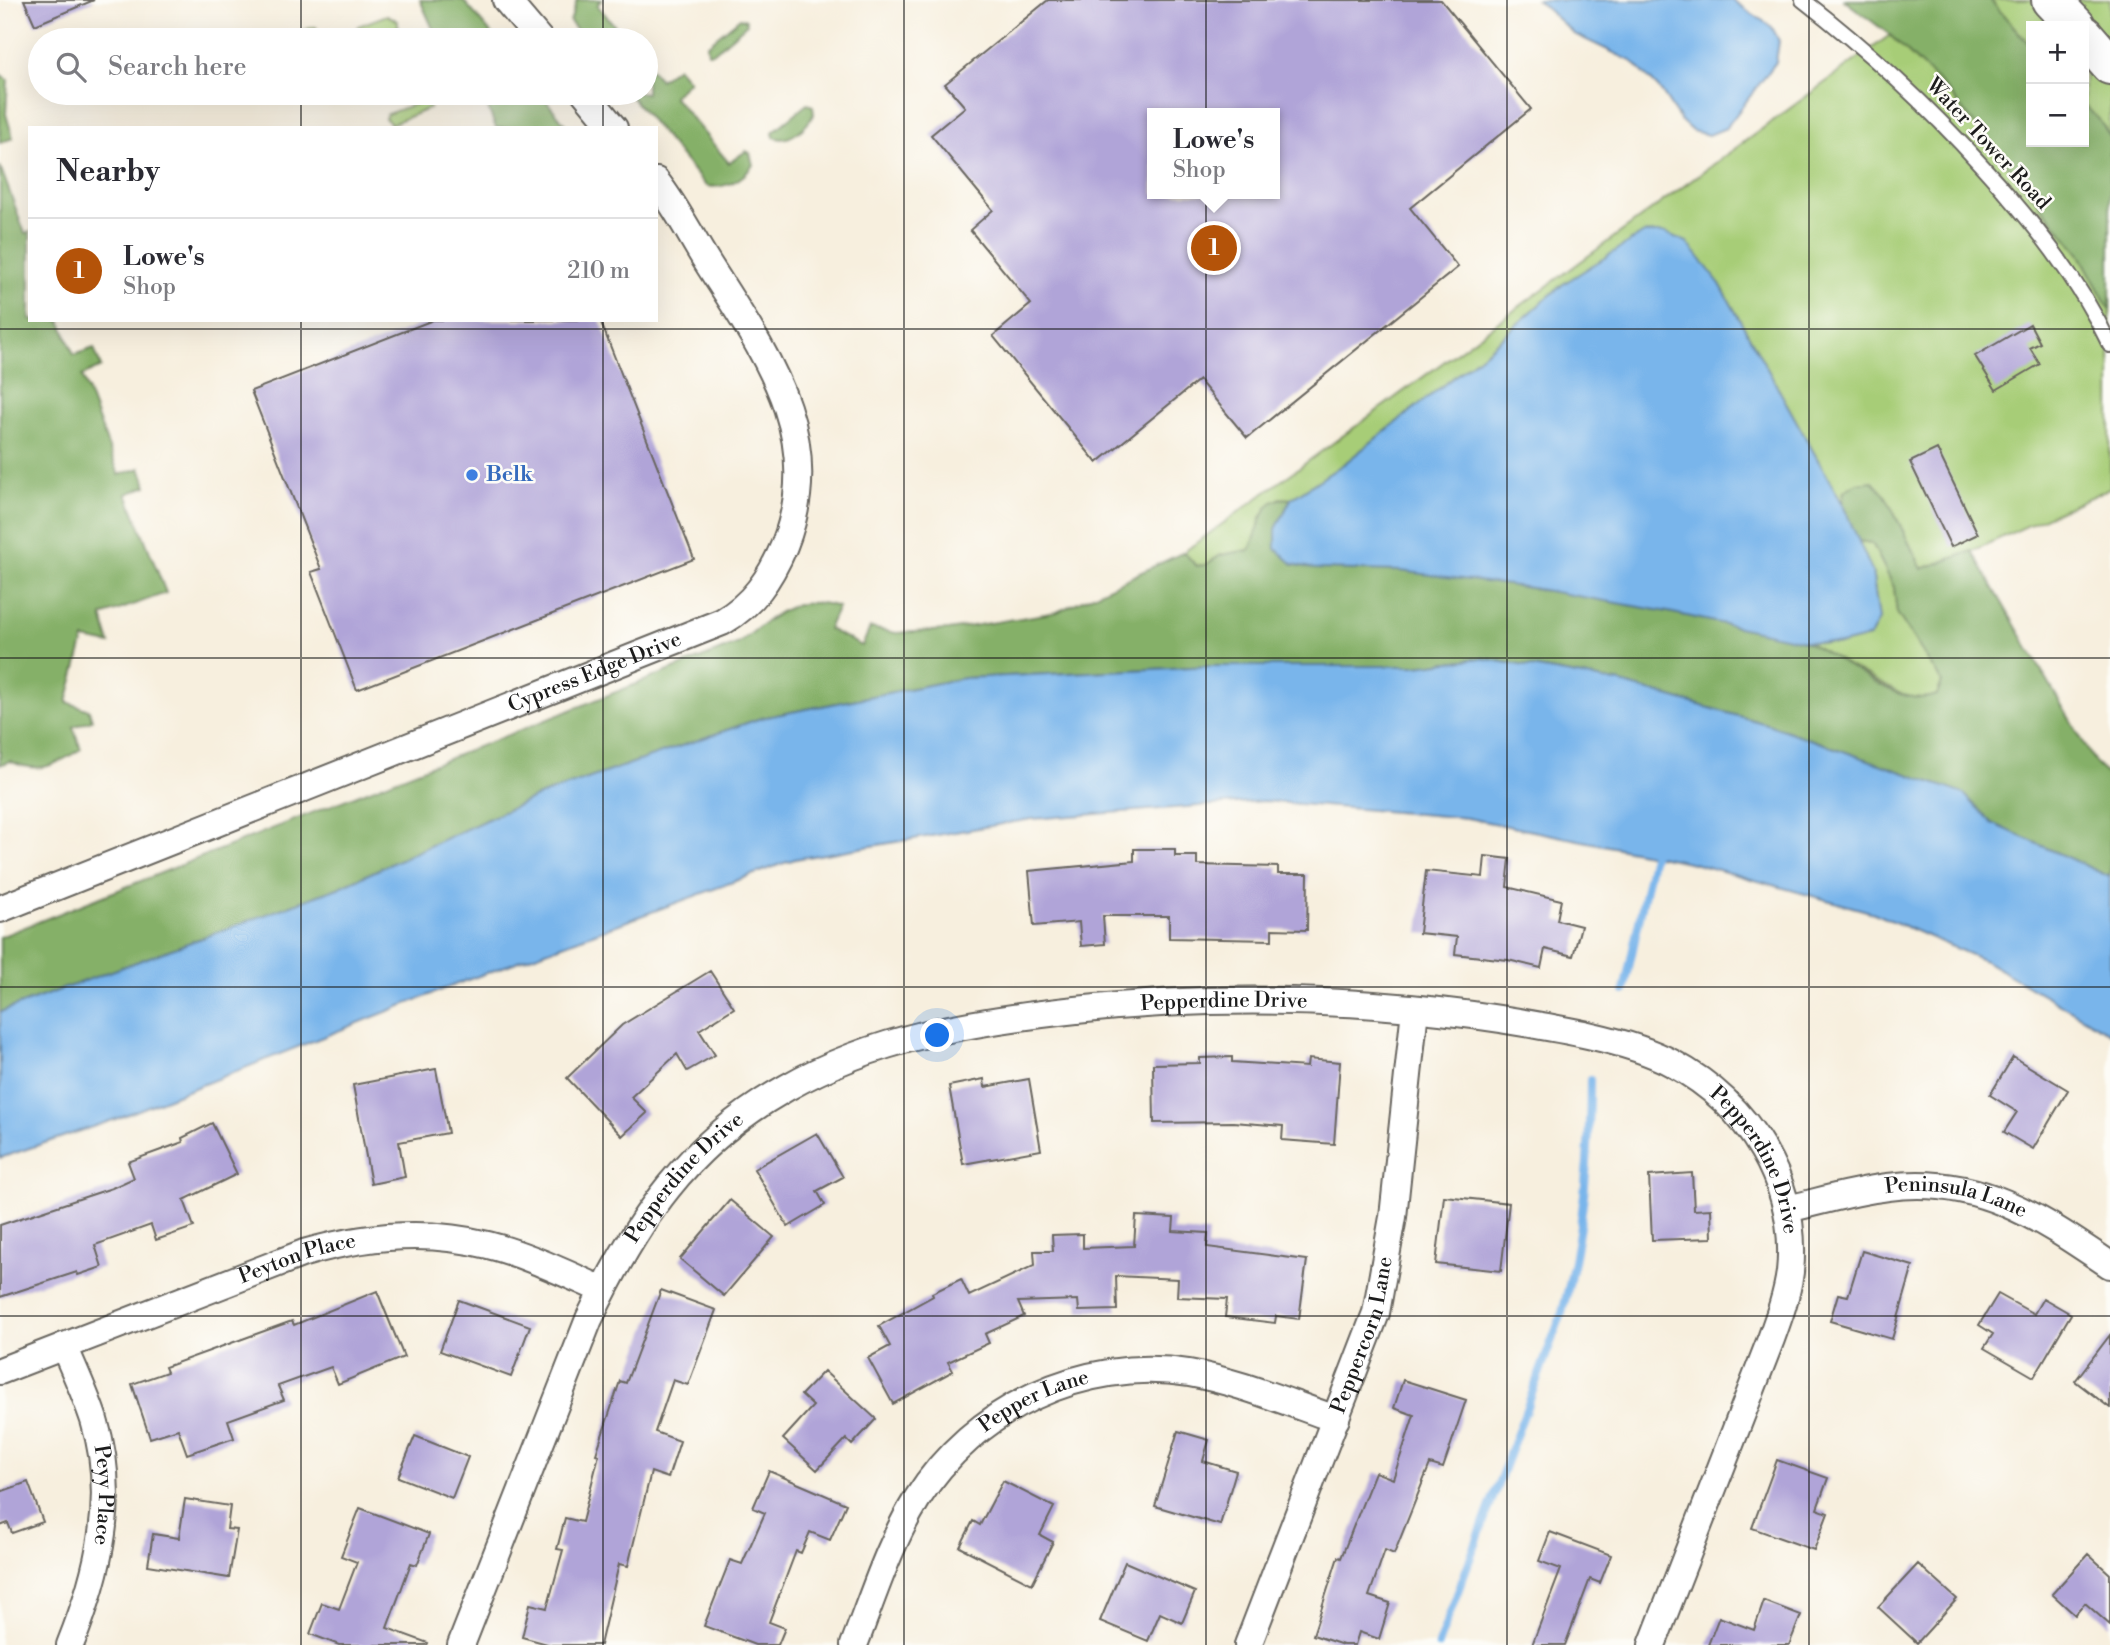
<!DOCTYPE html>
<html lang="en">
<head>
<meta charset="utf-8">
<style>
	:root { --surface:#fff; --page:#f2f2f3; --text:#2b2b33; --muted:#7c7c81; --line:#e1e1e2; --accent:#b45309 }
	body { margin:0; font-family:"Libre Bodoni",serif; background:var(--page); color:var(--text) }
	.controls { position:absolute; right:21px; top:21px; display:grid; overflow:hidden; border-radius:0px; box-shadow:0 7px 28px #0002 }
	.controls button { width:63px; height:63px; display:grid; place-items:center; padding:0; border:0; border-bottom:2px solid var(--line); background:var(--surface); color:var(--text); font:35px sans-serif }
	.you { position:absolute; left:938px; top:1036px; width:24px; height:24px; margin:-18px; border:5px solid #fff; border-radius:50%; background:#1a73e8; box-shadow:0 0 0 10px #1a73e833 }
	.badge { display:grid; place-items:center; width:46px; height:46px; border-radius:50%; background:var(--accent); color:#fff; font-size:23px; font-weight:700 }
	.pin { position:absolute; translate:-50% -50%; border:4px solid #fff; box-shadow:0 2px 7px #0006 }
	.popup { position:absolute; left:1147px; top:108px; width:133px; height:91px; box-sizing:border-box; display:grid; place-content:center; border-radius:0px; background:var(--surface); filter:drop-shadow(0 2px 5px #0005); font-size:23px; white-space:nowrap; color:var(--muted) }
	.popup b { font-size:26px; color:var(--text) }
	.popup::after { content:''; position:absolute; left:50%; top:100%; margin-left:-14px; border:14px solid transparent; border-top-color:var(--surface) }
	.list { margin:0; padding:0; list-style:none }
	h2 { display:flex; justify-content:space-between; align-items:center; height:91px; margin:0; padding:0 28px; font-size:30px }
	h2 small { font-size:23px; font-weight:400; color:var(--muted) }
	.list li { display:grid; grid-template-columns:46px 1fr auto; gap:21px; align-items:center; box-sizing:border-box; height:105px; padding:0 28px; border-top:2px solid var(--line) }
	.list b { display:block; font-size:26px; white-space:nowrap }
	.list p { margin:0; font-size:23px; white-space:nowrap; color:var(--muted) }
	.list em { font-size:23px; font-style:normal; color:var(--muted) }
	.icon { flex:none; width:38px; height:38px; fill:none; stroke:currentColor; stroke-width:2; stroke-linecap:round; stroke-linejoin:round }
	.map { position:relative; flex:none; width:2110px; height:1645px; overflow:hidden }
	.search { position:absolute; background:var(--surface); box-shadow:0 7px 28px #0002; left:28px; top:28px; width:630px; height:77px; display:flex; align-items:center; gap:18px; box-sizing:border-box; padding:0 24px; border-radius:38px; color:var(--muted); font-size:26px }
	.panel { position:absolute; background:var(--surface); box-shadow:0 7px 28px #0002; left:28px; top:126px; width:630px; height:196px; border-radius:0px }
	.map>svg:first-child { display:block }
	.green { fill:#a7cd77; stroke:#62744a; stroke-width:2 }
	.forest { fill:#85b068; stroke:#506642; stroke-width:2 }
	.water { fill:#79b5eb; stroke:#4a6884; stroke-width:2 }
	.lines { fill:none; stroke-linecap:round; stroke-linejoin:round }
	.stream { stroke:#79b5eb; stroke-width:8 }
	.building { fill:#b0a4d8; fill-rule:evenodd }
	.service-casing { stroke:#696660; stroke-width:18 }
	.minor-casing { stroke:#696660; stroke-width:30 }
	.motorway-casing { stroke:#696660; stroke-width:42 }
	.service { stroke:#fff; stroke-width:14 }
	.minor { stroke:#fff; stroke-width:26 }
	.motorway { stroke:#fff; stroke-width:38 }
	.grid { fill:none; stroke:#1c1c1c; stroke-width:2; stroke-opacity:0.55 }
	.shop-dot { fill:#3f7fe0; stroke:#fdfcf7; stroke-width:2.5 }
	.labels { text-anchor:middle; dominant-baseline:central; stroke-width:5; stroke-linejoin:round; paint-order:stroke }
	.street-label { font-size:21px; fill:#1c1c1c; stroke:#fdfcf7 }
	.shop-label { font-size:21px; font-weight:bold; fill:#366cbe; stroke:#fdfcf7; text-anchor:start }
</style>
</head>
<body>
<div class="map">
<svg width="2110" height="1645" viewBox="0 0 2110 1645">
	<rect width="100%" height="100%" fill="#fdfcf7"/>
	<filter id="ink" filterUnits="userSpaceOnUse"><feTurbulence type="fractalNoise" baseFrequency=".0143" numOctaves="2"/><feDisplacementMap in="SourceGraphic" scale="14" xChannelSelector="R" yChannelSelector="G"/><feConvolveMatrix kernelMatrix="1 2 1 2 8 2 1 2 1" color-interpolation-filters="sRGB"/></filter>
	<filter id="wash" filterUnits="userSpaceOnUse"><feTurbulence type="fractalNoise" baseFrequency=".00686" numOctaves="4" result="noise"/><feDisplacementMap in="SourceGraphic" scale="28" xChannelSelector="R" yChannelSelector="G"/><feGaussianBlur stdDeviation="1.57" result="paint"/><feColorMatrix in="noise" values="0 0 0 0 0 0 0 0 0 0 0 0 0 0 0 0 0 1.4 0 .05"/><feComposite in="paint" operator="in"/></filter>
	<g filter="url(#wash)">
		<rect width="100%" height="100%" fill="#f7efde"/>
		<path class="green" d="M1990,0H2031L2056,26H2031V46Z
			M2063,0H2110V52Z
			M387,15L398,21V27L365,40H354L353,36L358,26Z
			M313,27H316L318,35L305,40H280Z
			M1890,35L1945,88L2079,253L2110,310V488L1972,551L1922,569L1885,495L1844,491L1842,503L1720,284L1666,233L1563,284L1489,349L1345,463L1291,499L1280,498L1261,517L1257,538L1249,550L1221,555L1205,565L1196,566L1184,552Z
			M2084,56L2110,86V137L2103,125L2084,104Z
			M427,100L429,101L430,108L391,124L385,118L387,114Z
			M1858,541L1872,543L1894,587L1897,613L1942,682L1937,695L1927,699L1906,697L1803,641L1842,644L1870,637L1879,619L1872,571Z"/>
		<path class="forest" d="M420,0H463L497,40H438Z
			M577,0H602L597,5L627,40H585L570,22Z
			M1844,0H1990L2031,46V142H2084V104L2103,125L2110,137V310L2079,253L1945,88L1890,35Z
			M740,18L746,20L747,24L713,53H708L707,45Z
			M646,64L660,80L677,67L689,81L673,96L729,163L746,151L750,153L753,165C742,181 725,189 706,186L628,93H646Z
			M0,74L8,80L6,114L13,138L0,143Z
			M482,93H540L568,128H496Z
			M807,104L813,106L814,114C807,127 789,144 774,137L773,132Z
			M0,166L25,233L30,232V320H60L74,355L94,348L101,367L82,376L119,475L140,468L147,486L127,494L166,593L102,616L110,644L84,639L67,702L89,710L92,720L73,727L81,749C56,765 39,775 10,761L0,765Z
			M1872,481L1885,495L1922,569L1972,551L2096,764L2110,777V877L1992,823L1964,794L1770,725L1621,683L1482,658L1416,666H1213L964,678L761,718L536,797L338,888L0,1012V937L739,643C771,618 795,592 838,607L828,629L862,646L870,628L896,633L948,630L1057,612L1184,552L1196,566L1205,565L1221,555L1249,550C1262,530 1259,494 1291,499L1276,529L1293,564C1330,573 1367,567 1404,571C1506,583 1608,599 1709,620C1739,627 1774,631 1803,641C1841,654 1896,711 1937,695L1942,682L1897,613L1894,587L1872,543L1858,541L1842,503L1844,491L1857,483Z"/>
		<path class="water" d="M1537,0H1732L1772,27L1779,41L1776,62L1726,128L1709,135L1692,131L1680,120L1661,91L1633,62L1574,34Z
			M1644,233H1666L1687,242L1720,284L1842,503L1872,571L1879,619L1870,637L1842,644L1803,641L1668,612L1531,588L1400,571L1315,569L1293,564L1276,549V529L1291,499L1345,463L1489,349L1563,284Z
			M1481,658L1621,683L1770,725L1964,794L1992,823L2110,877V1033L1985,961L1874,913L1693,863L1467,818L1264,801L1032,819L795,859L457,984L113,1120L0,1158V1012L338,888L536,797L761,718L964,678L1213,666H1416Z"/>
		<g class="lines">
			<path class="stream" d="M1624,991L1653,855
				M1438,1645L1562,1313C1583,1236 1590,1160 1590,1080"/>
		</g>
		<g id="blocks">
			<path class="building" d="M24,0H94L35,25Z
				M1048,0H1441L1531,109L1410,208L1458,267L1247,438L1199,380L1097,463L993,336L1031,304L970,230L993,210L931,135L965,107L945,84ZM1153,113H1275V194H1153Z
				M433,320H600L694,559L357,690L311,572L321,569L251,391Z
				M2030,324L2040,343L2030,348L2040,364L1996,390L1975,356Z
				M1937,449L1978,534L1951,547L1910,462Z
				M1134,849H1175V856H1197V865L1278,867V874H1308L1307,930L1272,929V940L1169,938V916H1103L1105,944L1081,946L1079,922L1034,926L1029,871L1134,861Z
				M1485,856L1510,859L1507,887L1561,900L1557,920L1581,926L1573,956L1545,949L1541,968L1508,960L1455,954L1457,937L1419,933L1426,871L1483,877Z
				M710,971L734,1008L699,1030L715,1055L687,1071L677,1054L631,1097L647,1113L622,1136L567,1078L622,1025Z
				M1232,1057V1062L1307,1067L1308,1059L1340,1062L1334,1144L1282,1140L1283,1126L1233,1122L1154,1123L1153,1064L1200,1063V1058Z
				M2013,1057L2068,1090L2033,1149L2004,1132L2017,1112L1990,1095Z
				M436,1069L448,1133L399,1142L405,1177L371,1184L353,1085Z
				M984,1079L985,1087L1029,1079L1041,1150L963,1164L949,1086Z
				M212,1123L237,1174L184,1200L194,1227L156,1240L151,1225L95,1245L102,1267L78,1275L77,1272L0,1297V1225L112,1188L134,1178L128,1162L183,1142L182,1138Z
				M817,1133L843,1177L817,1191L825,1205L788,1227L754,1169Z
				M1692,1173L1694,1210L1711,1209L1712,1238L1652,1240L1649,1176Z
				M1444,1196L1509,1203L1501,1271L1436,1264Z
				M730,1200L774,1237L724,1296L680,1259Z
				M1136,1216L1174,1218L1173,1231L1208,1233L1207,1247L1307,1260L1299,1319L1276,1316L1275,1323L1225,1317L1227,1299L1177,1297L1178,1279L1116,1276L1117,1310L1079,1311L1078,1300L1018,1302L1024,1316L985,1334L989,1343L948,1362L953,1371L893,1404L868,1358L890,1346L879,1326L933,1296L932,1293L961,1279L969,1296L1035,1265L1034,1251H1053L1052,1235L1083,1234V1248L1134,1246Z
				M1862,1251L1913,1266L1892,1339L1830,1321L1838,1294L1848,1296Z
				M661,1290L716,1310L688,1385L673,1380L655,1432L680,1441L668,1478L651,1472L628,1566L619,1564L600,1645H551L522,1637L530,1604L547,1608L563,1550L557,1549L565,1518L582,1522L599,1455L596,1454L620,1381L626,1383Z
				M377,1291L404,1357L338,1384L331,1367L278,1386L284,1400L228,1420L234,1438L187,1454L178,1429L150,1438L132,1384L167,1372L165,1367L292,1321L294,1325Z
				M1998,1294L2034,1314L2043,1298L2071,1314L2034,1377L1984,1348L1993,1334L1979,1325Z
				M459,1300L530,1326L511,1377L440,1351Z
				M2110,1335V1408L2075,1381Z
				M824,1371L876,1419L852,1445L846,1439L817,1470L783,1439L813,1406L801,1395Z
				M1403,1380L1466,1400L1443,1468L1430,1464L1394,1554L1385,1550L1369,1596L1390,1603L1379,1639L1359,1632L1355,1645H1343L1313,1635L1338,1557L1341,1558L1375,1472L1393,1479L1414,1415L1394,1408Z
				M1178,1431L1209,1440L1203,1461L1236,1471L1220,1525L1155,1506Z
				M415,1436L468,1457L452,1498L398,1477Z
				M1777,1460L1828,1478L1817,1509L1828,1513L1814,1550L1752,1528Z
				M769,1471L846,1504L830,1540L810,1532L801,1553L796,1551L769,1622L785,1628L778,1645H755L704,1626L730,1560L742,1564L765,1513L753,1508Z
				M1003,1481L1054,1507L1040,1535L1053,1542L1032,1584L960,1547L973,1521L980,1525Z
				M28,1482L43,1522L12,1533L8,1523L0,1526V1492Z
				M185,1499L230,1506L227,1529L237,1530L229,1578L148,1565L153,1534L179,1538Z
				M360,1508L429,1534L417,1565L411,1563L387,1628L428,1643L427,1645H339L310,1634L322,1603L339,1609L357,1562L341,1556Z
				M1550,1532L1611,1555L1600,1583L1590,1579L1565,1645H1532L1561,1569L1539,1561Z
				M2088,1554L2110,1574V1625L2085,1603L2075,1615L2052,1594Z
				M1125,1562L1195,1592L1182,1623L1160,1613L1148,1641L1100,1621Z
				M1918,1564L1957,1599L1917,1643L1878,1607Z
				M1764,1601L1801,1615L1789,1645H1708L1719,1617L1754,1630Z"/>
		</g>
	</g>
	<g filter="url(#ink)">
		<use href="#blocks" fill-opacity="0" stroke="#696660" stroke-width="2"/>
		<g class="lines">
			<g class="service-casing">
				<path id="service" d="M1803,0C1869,51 1928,106 1983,167C2033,222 2078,278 2110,345"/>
			</g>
			<g class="minor-casing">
				<g id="minor">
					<path d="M506,0L540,40"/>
					<path d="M585,93L614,128"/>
					<path id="s1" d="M0,909L722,622C753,604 770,579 784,546C828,436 763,351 707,262C690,235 676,206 656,181"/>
					<path id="s2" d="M1788,1209C1821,1201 1854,1191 1888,1187C1978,1175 2039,1217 2110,1265"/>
					<path id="s3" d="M64,1346C74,1370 86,1395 94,1420C118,1497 99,1573 70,1645"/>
					<path id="s4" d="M0,1371L304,1253C365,1235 426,1229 488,1245C528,1255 566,1274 603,1290"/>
					<path id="s5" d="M461,1645L589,1319C637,1219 687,1144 786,1088C875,1037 975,1021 1076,1010C1217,995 1359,998 1500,1019C1550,1027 1628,1039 1672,1063C1749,1104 1799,1184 1790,1272C1787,1295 1779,1317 1771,1339L1652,1645"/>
					<path id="s6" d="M854,1645C873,1596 889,1544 917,1499C973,1409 1083,1356 1189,1373C1240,1382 1288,1403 1336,1419"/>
					<path id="s7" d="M1248,1645L1376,1313L1393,1217L1415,1009"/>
				</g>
			</g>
			<g class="motorway-casing">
				<path id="motorway" d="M2051,0L2076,26
					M2084,35L2110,65"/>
			</g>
			<use href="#service" class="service"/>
			<use href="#minor" class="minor"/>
			<use href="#motorway" class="motorway"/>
		</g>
	</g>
	<path class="grid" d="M301,0V40M603,0V40M904,0V1645M1206,0V1645M1507,0V1645M1809,0V1645M301,93V128M603,93V128M301,320V1645M603,320V1645M0,329H2110M0,658H2110M0,987H2110M0,1316H2110"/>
	<circle class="shop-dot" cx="472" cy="475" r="7"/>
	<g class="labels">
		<g class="street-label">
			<text transform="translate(1988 144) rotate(47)">Water Tower Road</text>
			<text stroke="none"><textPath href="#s1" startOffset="640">Cypress Edge Drive</textPath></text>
			<text stroke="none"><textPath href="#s5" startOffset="1110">Pepperdine Drive</textPath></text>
			<text stroke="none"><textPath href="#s5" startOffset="1698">Pepperdine Drive</textPath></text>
			<text stroke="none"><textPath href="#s5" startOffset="522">Pepperdine Drive</textPath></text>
			<text stroke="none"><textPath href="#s2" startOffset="172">Peninsula Lane</textPath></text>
			<text stroke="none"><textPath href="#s4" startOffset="318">Peyton Place</textPath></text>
			<text stroke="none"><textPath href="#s7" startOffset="331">Peppercorn Lane</textPath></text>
			<text stroke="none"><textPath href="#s6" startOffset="315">Pepper Lane</textPath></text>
			<text stroke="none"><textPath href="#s3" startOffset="156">Peyy Place</textPath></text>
		</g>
		<g class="shop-label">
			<text x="486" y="475">Belk</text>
		</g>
	</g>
</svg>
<div class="controls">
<button>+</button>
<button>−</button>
</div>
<div class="you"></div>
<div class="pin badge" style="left:1214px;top:248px">1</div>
<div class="popup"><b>Lowe's</b>Shop</div>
<div class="search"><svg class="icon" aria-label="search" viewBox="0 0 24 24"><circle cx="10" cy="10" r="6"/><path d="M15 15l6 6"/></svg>Search here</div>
<section class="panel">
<h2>Nearby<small></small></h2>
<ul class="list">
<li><span class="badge">1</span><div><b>Lowe's</b><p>Shop</p></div><em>210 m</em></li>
</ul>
</section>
</div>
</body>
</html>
